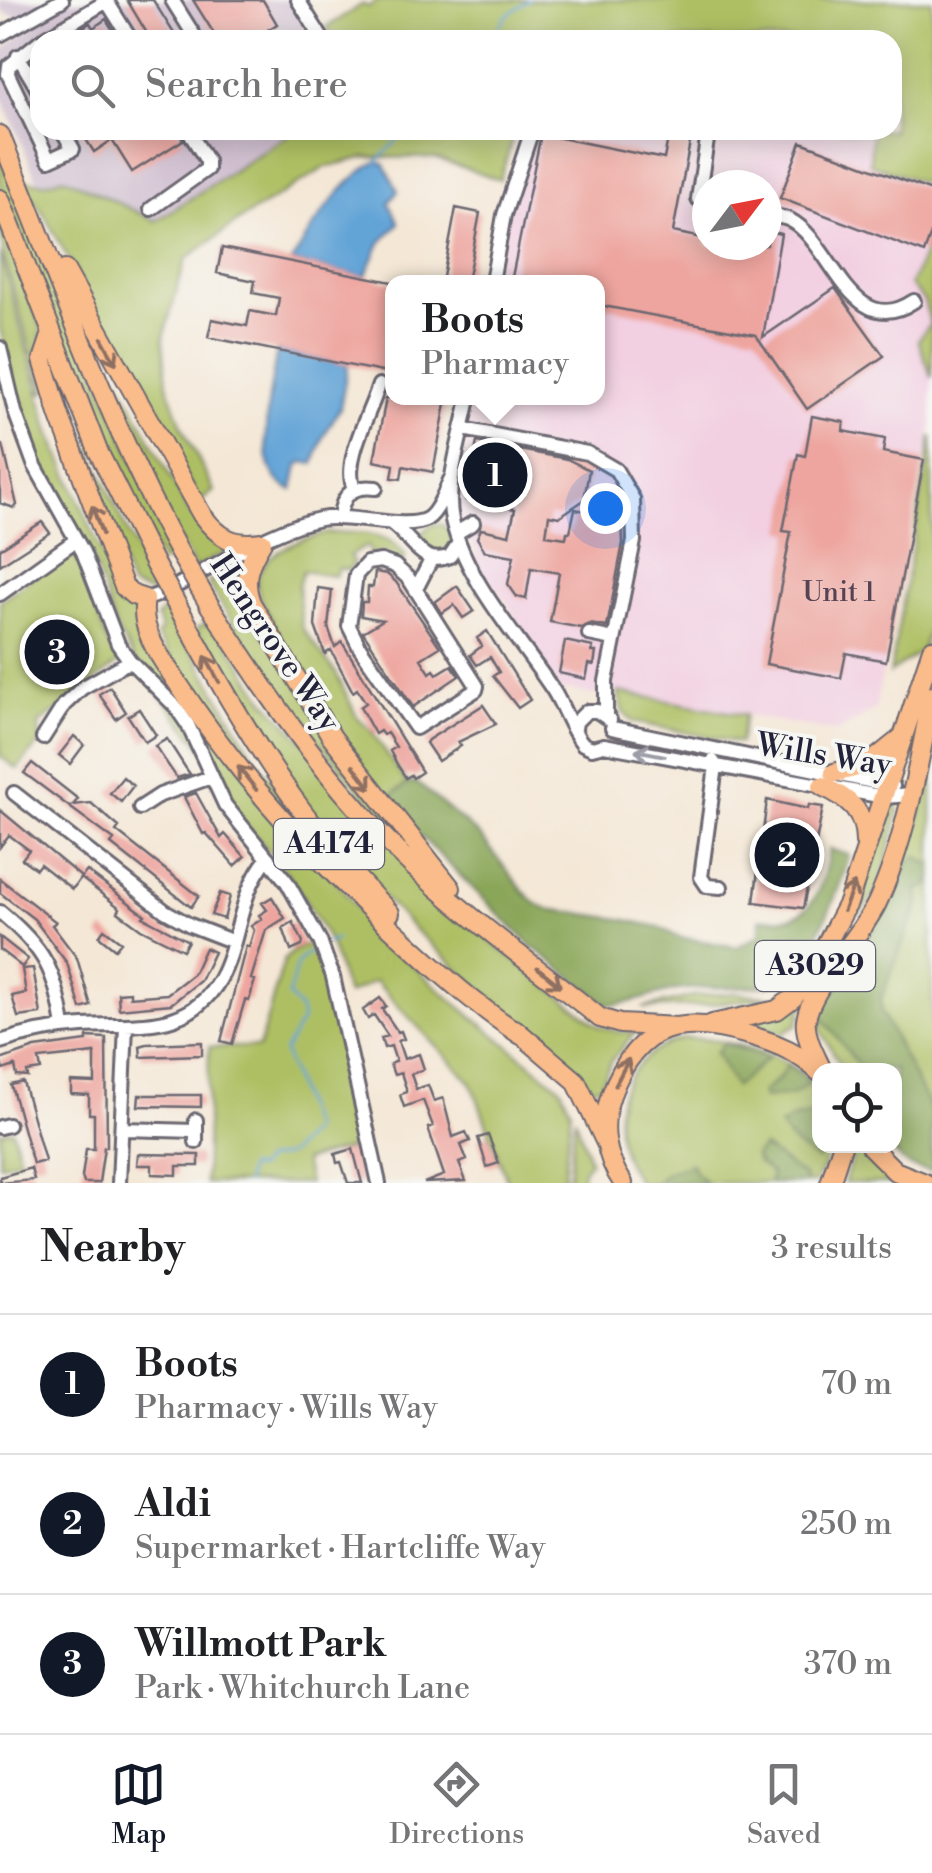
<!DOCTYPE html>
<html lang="en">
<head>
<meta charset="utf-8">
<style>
	:root { --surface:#fff; --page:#f2f2f2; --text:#202124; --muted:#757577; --line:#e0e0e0; --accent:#111827 }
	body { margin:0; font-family:"Libre Bodoni",serif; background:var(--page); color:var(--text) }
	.controls { position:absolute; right:30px; bottom:30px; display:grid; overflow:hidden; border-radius:20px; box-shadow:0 5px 25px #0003 }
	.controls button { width:90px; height:90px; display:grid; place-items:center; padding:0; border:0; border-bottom:2px solid var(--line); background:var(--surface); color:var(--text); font:50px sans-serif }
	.compass { position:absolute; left:692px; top:170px; width:90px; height:90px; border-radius:50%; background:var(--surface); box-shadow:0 5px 25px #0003; rotate:58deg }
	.you { position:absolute; left:605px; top:508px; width:35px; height:35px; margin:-25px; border:8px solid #fff; border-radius:50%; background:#1a73e8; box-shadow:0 0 0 15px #1a73e833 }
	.badge { display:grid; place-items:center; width:65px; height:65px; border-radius:50%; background:var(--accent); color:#fff; font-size:32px; font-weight:700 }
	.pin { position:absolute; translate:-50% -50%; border:5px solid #fff; box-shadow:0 2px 10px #0006 }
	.popup { position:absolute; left:385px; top:275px; width:220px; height:130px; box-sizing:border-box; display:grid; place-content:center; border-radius:20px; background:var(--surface); filter:drop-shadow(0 2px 8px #0005); font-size:32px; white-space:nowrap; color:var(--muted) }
	.popup b { font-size:38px; color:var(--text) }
	.popup::after { content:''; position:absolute; left:50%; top:100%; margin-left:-20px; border:20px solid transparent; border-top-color:var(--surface) }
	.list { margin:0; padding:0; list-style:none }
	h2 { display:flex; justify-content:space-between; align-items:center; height:130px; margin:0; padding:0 40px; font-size:42px }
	h2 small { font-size:32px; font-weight:400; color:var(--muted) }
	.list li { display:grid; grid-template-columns:65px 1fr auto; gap:30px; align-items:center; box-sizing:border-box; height:140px; padding:0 40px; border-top:2px solid var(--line) }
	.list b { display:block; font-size:38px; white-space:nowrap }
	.list p { margin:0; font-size:32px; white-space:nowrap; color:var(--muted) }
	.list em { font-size:32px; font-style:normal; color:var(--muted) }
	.icon { flex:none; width:55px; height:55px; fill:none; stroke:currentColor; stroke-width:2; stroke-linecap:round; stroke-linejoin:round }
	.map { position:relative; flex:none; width:932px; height:1183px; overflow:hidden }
	.search { position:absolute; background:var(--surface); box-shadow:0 5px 25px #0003; left:30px; right:30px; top:30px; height:110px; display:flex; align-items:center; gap:25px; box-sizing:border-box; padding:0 35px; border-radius:30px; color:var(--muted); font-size:38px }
	.sheet { height:550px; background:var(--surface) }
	nav { display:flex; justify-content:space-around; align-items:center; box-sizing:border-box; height:140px; border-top:2px solid var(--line); background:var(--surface); font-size:28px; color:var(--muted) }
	nav a { display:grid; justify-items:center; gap:5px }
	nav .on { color:var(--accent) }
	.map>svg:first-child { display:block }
	.built { fill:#f2cfe1; fill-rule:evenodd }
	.industrial { fill:#cfbdcf }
	.green { fill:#aebf63; stroke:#68704f; stroke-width:2.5 }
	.forest { fill:#8aa659; stroke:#56644a; stroke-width:2.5 }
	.water { fill:#63a4d7; stroke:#426389; stroke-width:2.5 }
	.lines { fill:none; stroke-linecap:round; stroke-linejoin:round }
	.stream { stroke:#63a4d7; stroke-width:2.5 }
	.building { fill:#eea59f }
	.minor-casing { stroke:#6c6771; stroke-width:18 }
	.highway-casing { stroke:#6c6771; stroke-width:22 }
	.minor { stroke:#fff; stroke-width:12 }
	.highway { stroke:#fabc8b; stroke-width:18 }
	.highway-bridge-casing { stroke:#6c6771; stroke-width:22; stroke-linecap:butt }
	.highway-bridge { stroke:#fabc8b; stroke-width:18 }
	.oneway { stroke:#8e6f63 }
	.oneway2 { stroke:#9c9ca7 }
	.labels { text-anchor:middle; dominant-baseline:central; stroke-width:8; stroke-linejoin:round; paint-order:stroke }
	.number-label { font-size:28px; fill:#554354 }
	.shield { fill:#f6f6f2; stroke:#626272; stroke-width:2.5 }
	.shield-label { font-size:30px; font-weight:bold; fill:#22223b }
	.street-label { font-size:32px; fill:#22223b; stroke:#f6f6f2 }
</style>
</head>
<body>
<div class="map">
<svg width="932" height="1183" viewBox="0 0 932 1183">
	<rect width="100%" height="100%" fill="#f6f6f2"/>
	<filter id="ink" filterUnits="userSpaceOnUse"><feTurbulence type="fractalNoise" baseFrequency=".01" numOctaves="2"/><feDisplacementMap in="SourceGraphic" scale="20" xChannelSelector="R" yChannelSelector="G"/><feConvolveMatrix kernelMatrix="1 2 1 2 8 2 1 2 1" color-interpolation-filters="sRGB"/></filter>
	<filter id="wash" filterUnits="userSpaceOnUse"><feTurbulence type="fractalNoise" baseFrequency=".0048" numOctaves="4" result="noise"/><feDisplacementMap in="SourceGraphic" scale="40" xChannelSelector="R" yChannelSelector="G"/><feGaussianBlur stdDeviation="2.25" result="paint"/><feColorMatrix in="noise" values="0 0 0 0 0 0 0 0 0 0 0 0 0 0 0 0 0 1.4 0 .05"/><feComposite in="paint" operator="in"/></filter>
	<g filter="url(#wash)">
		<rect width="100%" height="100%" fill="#f4e7d5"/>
		<path class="built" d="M522,130H822L871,136L869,165L932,189V230L908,286L924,301L931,329L918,340L932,378V426L875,710L837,732L618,692L591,695L568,689L562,693L532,649L504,599L472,561L476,553L456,514L457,480L472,398H598V282H492L517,140ZM707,185H767V245H707Z"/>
		<path class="industrial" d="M0,0H305L330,40H40V130H294L156,221L64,176L44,182L37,180L0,93V53L23,32L14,16L0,11Z"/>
		<path class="green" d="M379,0H932V186L870,164L872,134L839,130H892V40H334L327,27L363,4L368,7Z
			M296,130H515L500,180L435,158L366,157L326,167L243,218L186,259L163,339L167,384L182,426L214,491L200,502L45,216L21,180L44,183L64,177L156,221Z
			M0,147L174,555L161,563L93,422L0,183Z
			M0,219L42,330L36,354L46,392L43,393L3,253Z
			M932,235V378L918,340L930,324L924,301L910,285Z
			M0,253L50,432L120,596L137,607L141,637L379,935L448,997L561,1088L571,1110L563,1183H508L472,1084L375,981L347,995L330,943L306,901L289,875L231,807L205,752L139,667L116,629L92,556L68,518L23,428L0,328Z
			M101,346L189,512L210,536L231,549L195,568L159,502L93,349Z
			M57,376L126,529L157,589L149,593L131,587L56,379Z
			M932,436V621L922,650L890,673Z
			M422 539a15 15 0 1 1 30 0a15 15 0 1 1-30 0Z
			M328,533C355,532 388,530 405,555L404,562L385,552L371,554L368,546L349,556L354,562L349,570L338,568L335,576L303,571L298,585L302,628L336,673L356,715L372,732L407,784L384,800C346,744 307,688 276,628C270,615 258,599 257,585C257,552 302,539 328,533Z
			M246,553L240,573L411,848C335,764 264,680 208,582L227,573L225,564Z
			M65,554L75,557L79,563L107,642L120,662L39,724L40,742L17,769L0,756V601Z
			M167,608L255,758L318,845L316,848L201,705L156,635L161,631L157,617Z
			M213,620L264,699L491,942L599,1026L618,1032H635L612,1060L600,1087H591L567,1059L500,1007L414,929L357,870L280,770L196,629Z
			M618,692L745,715L740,743L633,722L622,711Z
			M932,768V1172L907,1165L886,1146H894V1070H843L820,1029C821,999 847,973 861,947C893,888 919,835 932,768Z
			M894,802L899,810C893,838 880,900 857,915L854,911L869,873L888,804Z
			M313,941L328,984L364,1144L304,1161L309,1183H205L209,1047H259L284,960L292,952Z
			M736,993L773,997L695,1006L643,1008L694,996Z
			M803,996L805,998L797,1025L788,1029L784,1034L755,1024V1021Z
			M685,1038C722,1038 800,1054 817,1092C824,1106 819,1130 820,1146H829L823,1169L814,1183H639C599,1127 615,1056 685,1038Z
			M575,1117L590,1162L584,1169L580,1183H568Z
			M12,1129L20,1159L0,1165V1132Z
			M856,1146H863L902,1183H844Z"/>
		<path class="forest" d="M416,782L480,836L525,893L535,903L547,909L621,919L659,927L678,937L737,947L760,935V919C770,917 783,920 792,917C820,908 824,872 830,849L849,855C843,885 806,972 778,983C764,989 705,986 685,989C659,991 634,1005 608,1005L528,943L384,800L407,784Z
			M917,856L932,867V878L928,886L918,889L919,903L881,998L882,1013L932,1113V1172C922,1169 908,1168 901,1160C889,1148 894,1091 894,1070H862L820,1015L884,908L897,895L908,862Z
			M724,1043L768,1058L735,1087L716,1053Z
			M787,1065L803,1075L809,1084L792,1095L763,1098L762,1093L779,1078Z
			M819,1114V1127L816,1131L822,1146L818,1160C804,1153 787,1139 780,1126L793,1118Z
			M763,1147L804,1176L806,1180L804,1183H770L771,1173L757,1162L755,1156Z
			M692,1164L695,1172L707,1183H657C663,1170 679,1168 692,1164Z"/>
		<path class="water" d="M378,161L385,165L398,191L389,203L399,223L380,243L365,277L292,262C311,228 343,178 378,161Z
			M277,350L348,365L340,408L322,439L314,464L303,462L298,466L293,490C247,476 272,386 277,350Z"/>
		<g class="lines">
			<path class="stream" d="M491,40L507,15L529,0
				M378,161L407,130
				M327,943L337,939
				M246,1183L248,1167L257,1169L265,1160L288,1155C296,1146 304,1141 312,1130L284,1052L302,1020L300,1010L288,995C298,973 289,961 316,949"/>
		</g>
		<g id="blocks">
			<path class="building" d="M127,0H153L175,35L167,40H151Z
				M193,0H263L277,24L252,40H218Z
				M106,19L119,40H61L90,23L93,28Z
				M80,130H178L183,140L132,172L112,140L94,152Z
				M541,134L664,159L668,138L690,142L673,232L707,239V245L752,247L767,245V231L781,234L763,337L835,288L884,356L807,409L756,335L598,305V282H511Z
				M801,142L932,191V231L924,253L780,198Z
				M456,208L480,213L467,282H442Z
				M222,248L392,282V374L208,337L212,319L247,326L250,311L276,316L279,298L253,293L255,281L217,273Z
				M386,398H447L433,472L403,466L401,479L392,478L394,465L374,461Z
				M812,416L844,422L843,431L885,439L883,452L924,460L886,661L846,653L841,678L766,664L791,532L783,531L798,454L805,456Z
				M477,442L567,459L589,470L584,500L559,517L549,515L546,535L566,538L567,532H570L575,509L622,518L623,543L607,627L590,624L581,628L550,622L559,573L531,568L526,599L517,597L508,584L514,556L485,551L477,538L481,529L509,535L515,509L466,500Z
				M3,445L17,505L14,508L0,503V446Z
				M42,522L50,533L0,565V549Z
				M375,572L387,574L396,582L440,647L421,659L430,673L434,670L437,674L452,665L459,676L413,707L363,632L383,620L361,616L362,602H367L368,587H373Z
				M457,586L474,611L463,618L454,605L442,613L435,602Z
				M318,588L332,590L328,627L335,647L342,642L422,772L413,778L411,775L406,778L398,766L390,751L396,747L387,733L383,735L380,731L375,734L360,707L366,703L357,689L353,692L331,650L325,654L315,626Z
				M487,631L530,700L518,708L493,676L499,672L490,657L477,665L470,655L482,646L477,638Z
				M565,641L593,647L592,652H596L594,665L589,664L586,679L559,673Z
				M110,687L126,712L116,719L99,694Z
				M483,705L496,724L458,742L461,746L438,761L426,743L428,740Z
				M139,709L156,735L145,742L128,716Z
				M74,736L84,745L70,764L59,755Z
				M167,739L185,767L190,774L177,778L155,746Z
				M32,763L78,799L73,805L91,803L119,827L116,831L199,896L191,907L111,844L114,840L24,773Z
				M123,777L133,786L121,802L110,793Z
				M196,793L221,838L225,834L245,857L235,866L206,833L203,834L184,797Z
				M767,800L808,809L809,805L823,807L803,908L754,902Z
				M0,810L81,877L75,886L72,889L40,864L36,869L22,859L29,850L9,835L0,847Z
				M87,871L145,915L143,917L188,941L183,950L141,929L118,912L120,908L81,878Z
				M0,879L56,922L52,925L77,958L91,1006L81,1009L67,963L34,919L0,893Z
				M220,893L230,896L224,919L211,915Z
				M272,897L285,918L266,930L251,979L255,980L249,1001L245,1000L232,1044L221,1041L246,946L249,947L254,930L251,926L262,919L259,915L267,910L262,903Z
				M293,922L303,942L302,946L291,951L283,928Z
				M104,929L121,942L115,949L99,936Z
				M0,937L28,959L22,967L0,950Z
				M205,948L214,952L200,981L171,1004L119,1009L118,993L130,992V997L167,994L193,974Z
				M33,968L41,1014L18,1017L12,996L26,993L22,969Z
				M380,998L386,1006L382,1009L398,1032L401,1031L404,1039L398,1041L404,1059L419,1054L424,1069L411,1074L416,1089L428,1085L434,1101L443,1098L453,1137L466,1132L470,1141L461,1145L467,1160L459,1163L466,1181L424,1183L444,1175L428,1128L433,1126L423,1100L404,1107L400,1095L406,1092V1088L401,1073L394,1075L390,1064L396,1061L391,1046L384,1048L381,1038L388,1036L374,1015L368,1019L363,1010Z
				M87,1037L106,1038L107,1147H104L99,1183H84L82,1177L86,1149H94V1114H89V1095L71,1094V1082L95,1083V1053L39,1059L41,1070L27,1072L28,1077L17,1076L15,1066L3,1070L0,1060L35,1048L87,1041Z
				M202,1042V1055L141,1057L140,1046L147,1044Z
				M23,1082L45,1161L33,1164L11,1085Z
				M139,1095H201V1107L138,1106Z
				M488,1135L499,1163L487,1167L478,1138Z
				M353,1149L359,1172L362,1183H348L341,1162L337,1163L335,1154Z
				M138,1154L199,1155V1166H177V1175L152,1174V1165H137Z
				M31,1168L34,1180L0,1183V1177Z"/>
		</g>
	</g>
	<g filter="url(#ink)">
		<use href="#blocks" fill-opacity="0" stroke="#6c6771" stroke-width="2.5"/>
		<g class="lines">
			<g class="minor-casing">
				<path id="minor" d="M106,0L131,40
					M172,0L197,40
					M298,0L323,40
					M0,35L62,0
					M42,40L107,1
					M40,41L9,66L8,74L49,160L73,149L62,130
					M18,56L40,93
					M705,130L707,140L698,199L707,201
					M151,209L207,169V161L188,130
					M767,215C774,216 784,217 790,220C832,241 851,343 914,301
					M492,282L504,215L532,130
					M0,348L15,412L34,464L83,552L118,644L130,661L175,706L188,725L225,805L287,882L320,941L333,977L379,1183
					M469,398C463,432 444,485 452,520C466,581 518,637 553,690C564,707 570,729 583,744L592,748L604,745L884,797L911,795
					M463,429L587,453L616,470L633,499L634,541L606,681V716
					M354,489C342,461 370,414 379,385
					M340,517C342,494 353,485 376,488
					M392,524C412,538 422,568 450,556L458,544
					M458,532L473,523
					M381,561L395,566L409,579L477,686L476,690L416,728L360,648L349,626L356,575L367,563Z
					M416,589L431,560
					M0,594L76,540
					M145,599C162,595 178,585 194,576C233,556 276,528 320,519C349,513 407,531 427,519C438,512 445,492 450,480
					M589,634L614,639
					M612,728L893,786
					M575,729L576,722L587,711H597L610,720
					M43,738L64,705L82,688L130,661
					M713,761L716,766L701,877L707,886L721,887
					M14,793L165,911L190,925L234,942
					M140,808L160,795L211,777
					M0,912C44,948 56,971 64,1027
					M0,1042C27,1033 54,1028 83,1026C136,1022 188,1035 220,979C241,940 238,892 268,858
					M0,1127L8,1125
					M123,1129L196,1131
					M196,1142V1120
					M119,1183L126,1025"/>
			</g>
			<g class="highway-casing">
				<path id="highway" d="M0,135C58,276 107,421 180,554
					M0,199L98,451L155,565
					M65,270L202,515C219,538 233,546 262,542
					M52,333L43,360L59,414L124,587L133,595L145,599C138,631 164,662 181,688C243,782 319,864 403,939C441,974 478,1007 521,1035
					M262,542C249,563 242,579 251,603L332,737L451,888
					M210,606C261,685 314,763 379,832C444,902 526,958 600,1018L620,1024L678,1027
					M183,616C240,723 303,827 390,913
					M834,773L869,764L900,739
					M822,786C848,798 865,810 865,842
					M712,1024L777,1010L793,998L818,960L848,903L932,649
					M515,1029L576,1081L606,1143
					M822,1070C816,1056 804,1037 806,1020C811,986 861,937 877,903C905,843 919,762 932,696
					M870,1146L895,1171L925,1183
					M623,1183C605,1157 600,1126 611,1095C638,1021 683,1015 752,1036C778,1044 800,1053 819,1072
					M830,1183L842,1146"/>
			</g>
			<use href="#minor" class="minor"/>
			<use href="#highway" class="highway"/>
			<g class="highway-bridge-casing">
				<path id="highway-bridge" d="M180,554L210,606
					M155,565L183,616"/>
			</g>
			<use href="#highway-bridge" class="highway-bridge"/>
		</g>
		<defs><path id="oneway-shaft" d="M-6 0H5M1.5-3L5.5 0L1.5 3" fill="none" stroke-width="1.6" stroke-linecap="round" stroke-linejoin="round" transform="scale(2.5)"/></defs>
		<g class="oneway">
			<use href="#oneway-shaft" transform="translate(109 351) rotate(61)"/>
			<use href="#oneway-shaft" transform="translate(97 520) rotate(-110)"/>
			<use href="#oneway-shaft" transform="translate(212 669) rotate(-119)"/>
			<use href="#oneway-shaft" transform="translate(362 777) rotate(53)"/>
			<use href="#oneway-shaft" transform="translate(247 778) rotate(-128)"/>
			<use href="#oneway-shaft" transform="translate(849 897) rotate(-69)"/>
			<use href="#oneway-shaft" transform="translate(549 977) rotate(39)"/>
			<use href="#oneway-shaft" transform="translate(622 1072) rotate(-63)"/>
		</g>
		<use class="oneway2" href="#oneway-shaft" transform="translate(650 753) rotate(-169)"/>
	</g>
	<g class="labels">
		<g class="number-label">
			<text x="839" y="592">Unit 1</text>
		</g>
		<g class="shield">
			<rect x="274" y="819" width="110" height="50" rx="8"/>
			<rect x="755" y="941" width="120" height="50" rx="8"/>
		</g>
		<g class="shield-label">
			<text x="329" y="844">A4174</text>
			<text x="815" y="966">A3029</text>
		</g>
		<g class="street-label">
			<text transform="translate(275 643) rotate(56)">Hengrove Way</text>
			<text transform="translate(824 755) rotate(9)">Wills Way</text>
		</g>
	</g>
</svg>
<div class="controls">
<button><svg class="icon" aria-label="locate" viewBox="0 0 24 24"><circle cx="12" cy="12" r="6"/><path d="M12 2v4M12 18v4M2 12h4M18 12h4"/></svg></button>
</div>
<svg class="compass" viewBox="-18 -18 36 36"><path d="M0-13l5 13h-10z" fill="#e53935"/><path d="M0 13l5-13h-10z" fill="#757577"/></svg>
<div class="you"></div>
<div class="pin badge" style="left:495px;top:475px">1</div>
<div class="popup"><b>Boots</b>Pharmacy</div>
<div class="pin badge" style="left:787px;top:855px">2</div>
<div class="pin badge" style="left:57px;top:652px">3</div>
<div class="search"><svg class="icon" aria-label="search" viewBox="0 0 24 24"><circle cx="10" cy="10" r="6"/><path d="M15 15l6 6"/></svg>Search here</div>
</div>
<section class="sheet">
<h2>Nearby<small>3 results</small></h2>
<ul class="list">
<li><span class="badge">1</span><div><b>Boots</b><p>Pharmacy · Wills Way</p></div><em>70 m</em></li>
<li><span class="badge">2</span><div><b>Aldi</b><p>Supermarket · Hartcliffe Way</p></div><em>250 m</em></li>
<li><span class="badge">3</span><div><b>Willmott Park</b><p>Park · Whitchurch Lane</p></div><em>370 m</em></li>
</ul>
</section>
<nav>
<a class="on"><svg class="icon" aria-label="map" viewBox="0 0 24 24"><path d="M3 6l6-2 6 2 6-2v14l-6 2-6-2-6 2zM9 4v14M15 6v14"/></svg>Map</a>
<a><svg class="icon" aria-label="directions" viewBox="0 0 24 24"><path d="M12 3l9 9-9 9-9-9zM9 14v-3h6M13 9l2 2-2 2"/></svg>Directions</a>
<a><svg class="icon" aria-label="saved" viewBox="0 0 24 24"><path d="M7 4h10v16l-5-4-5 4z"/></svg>Saved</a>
</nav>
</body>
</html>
